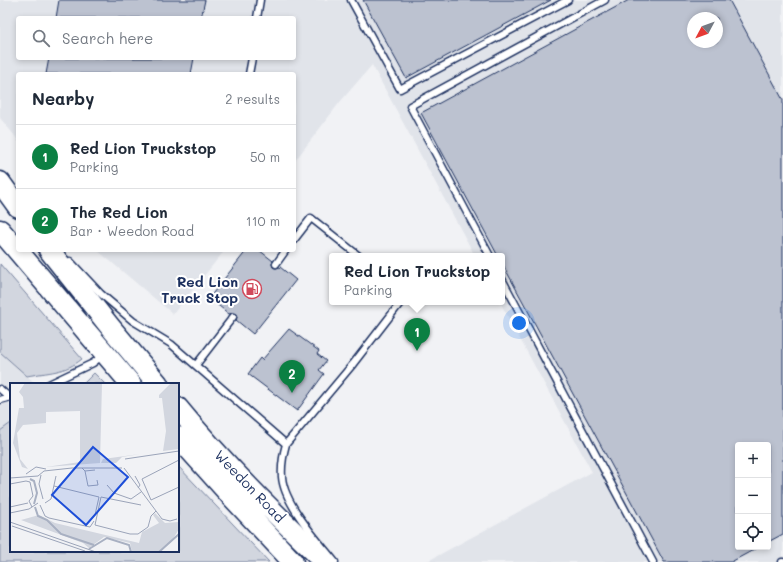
<!DOCTYPE html>
<html lang="en">
<head>
<meta charset="utf-8">
<style>
	:root { --surface:#fff; --page:#f2f2f3; --text:#1f2937; --muted:#747a83; --line:#e0e1e3; --accent:#0b8043 }
	body { margin:0; font-family:Mali,sans-serif; background:var(--page); color:var(--text) }
	.controls { position:absolute; right:12px; bottom:12px; display:grid; overflow:hidden; border-radius:4px; box-shadow:0 2px 6px #0003 }
	.controls button { width:36px; height:36px; display:grid; place-items:center; padding:0; border:0; border-bottom:1px solid var(--line); background:var(--surface); color:var(--text); font:20px sans-serif }
	.compass { position:absolute; left:687px; top:12px; width:36px; height:36px; border-radius:50%; background:var(--surface); box-shadow:0 2px 6px #0003; rotate:229deg }
	.you { position:absolute; left:519px; top:323px; width:14px; height:14px; margin:-10px; border:3px solid #fff; border-radius:50%; background:#1a73e8; box-shadow:0 0 0 6px #1a73e833 }
	.badge { display:grid; place-items:center; width:26px; height:26px; border-radius:50%; background:var(--accent); color:#fff; font-size:13px; font-weight:700 }
	.pin { position:absolute; translate:-50% -33px; filter:drop-shadow(0 1px 2px #0008) }
	.pin::after { content:''; position:absolute; top:21px; width:14px; height:12px; background:inherit; clip-path:polygon(0 0,100% 0,50% 100%) }
	.popup { position:absolute; left:329px; top:253px; width:176px; height:52px; box-sizing:border-box; display:grid; place-content:center; border-radius:4px; background:var(--surface); filter:drop-shadow(0 1px 3px #0005); font-size:13px; white-space:nowrap; color:var(--muted) }
	.popup b { font-size:15px; color:var(--text) }
	.popup::after { content:''; position:absolute; left:50%; top:100%; margin-left:-8px; border:8px solid transparent; border-top-color:var(--surface) }
	.list { margin:0; padding:0; list-style:none }
	h2 { display:flex; justify-content:space-between; align-items:center; height:52px; margin:0; padding:0 16px; font-size:17px }
	h2 small { font-size:13px; font-weight:400; color:var(--muted) }
	.list li { display:grid; grid-template-columns:26px 1fr auto; gap:12px; align-items:center; box-sizing:border-box; height:64px; padding:0 16px; border-top:1px solid var(--line) }
	.list b { display:block; font-size:15px; white-space:nowrap }
	.list p { margin:0; font-size:13px; white-space:nowrap; color:var(--muted) }
	.list em { font-size:13px; font-style:normal; color:var(--muted) }
	.icon { flex:none; width:22px; height:22px; fill:none; stroke:currentColor; stroke-width:2; stroke-linecap:round; stroke-linejoin:round }
	.map { position:relative; flex:none; width:783px; height:562px; overflow:hidden }
	.search { position:absolute; background:var(--surface); box-shadow:0 2px 6px #0003; left:16px; top:16px; width:280px; height:44px; display:flex; align-items:center; gap:10px; box-sizing:border-box; padding:0 14px; border-radius:4px; color:var(--muted); font-size:15px }
	.panel { position:absolute; background:var(--surface); box-shadow:0 2px 6px #0003; left:16px; top:72px; width:280px; height:180px; border-radius:4px }
	.map>svg:first-child { display:block }
	.built { fill:#e1e4ea; fill-rule:evenodd }
	.green { fill:#d2d6df; stroke:#76829e }
	.building { fill:#bcc2d0; stroke:#1b2f5e; fill-rule:evenodd }
	.lines { fill:none; stroke-linecap:round; stroke-linejoin:round }
	.service-casing { stroke:#1b2f5e; stroke-width:9 }
	.trunk-casing { stroke:#1b2f5e; stroke-width:23 }
	.service { stroke:#fff; stroke-width:6 }
	.trunk { stroke:#fff; stroke-width:20 }
	.labels { text-anchor:middle; dominant-baseline:central; stroke-width:4; stroke-linejoin:round; paint-order:stroke }
	.poi-label { font-size:14px; font-weight:bold; fill:#1b2f5e; stroke:#fff; text-anchor:end }
	.street-label { font-size:14px; fill:#1b2f5e; stroke:#fff }
	.inset-river { fill:none; stroke:#a8b0c2; stroke-width:2 }
	.inset-road { fill:none; stroke:#9ba4b9; stroke-width:1 }
	.view { fill:#1d4ed8; fill-opacity:0.15; stroke:#1d4ed8; stroke-width:2 }
	.inset-edge { fill:none; stroke:#1b2f5e; stroke-width:2 }
</style>
</head>
<body>
<div class="map">
<svg width="783" height="562" viewBox="0 0 783 562">
	<rect width="100%" height="100%" fill="#f1f2f5"/>
	<filter id="ink" filterUnits="userSpaceOnUse"><feTurbulence type="fractalNoise" baseFrequency=".025" numOctaves="2"/><feDisplacementMap in="SourceGraphic" scale="8" xChannelSelector="R" yChannelSelector="G"/><feConvolveMatrix kernelMatrix="1 2 1 2 8 2 1 2 1" color-interpolation-filters="sRGB"/></filter>
	<g filter="url(#ink)">
		<path class="built" d="M0,0H783V562H426L592,472L500,302H502V256H475L372,65L340,102L294,162V74H18V142L15,136L0,118ZM18,18H294V58H18ZM693,18H717V42H693ZM738,445H768V547H738Z
			M97,250H225L173,314Z
			M0,352L36,384H11V423L0,431Z"/>
		<path class="green" d="M0,264L82,359C65,373 48,372 27,376L0,352Z
			M94,373L105,384H83Z
			M11,423V551H178V466L269,562H0V431Z"/>
		<path class="building" d="M59,0H205L201,18H56Z
			M363,0H551L406,78Z
			M629,0H729L783,100V534L768,542V445H738V547H759L731,562H664L502,263V256H498L421,113ZM693,18H717V42H693Z
			M49,58H194L191,74H46Z
			M247,250H259L273,261L272,264L273,267L276,268L280,267L296,280L253,334L236,320L237,317L236,314L233,313L229,314L209,298Z
			M289,329L319,351L317,354L326,361L319,370L324,374L297,411L248,374L260,358L262,360Z"/>
		<g class="lines">
			<g class="service-casing">
				<path id="service" d="M351,0L400,89L568,0
					M257,18L260,0
					M249,74L252,58
					M294,240L311,218L359,256
					M490,256L410,106L605,0
					M70,261L101,294L133,321L171,344L286,444
					M276,264L286,250
					M502,279L653,562
					M196,365L233,317
					M49,384L93,363L102,356
					M0,389L9,397
					M0,400L11,397
					M335,562C318,541 284,504 282,477C281,465 283,455 286,444L353,364L401,302
					M782,562H783"/>
			</g>
			<g class="trunk-casing">
				<path id="trunk" d="M0,182L18,207
					M0,230L131,384
					M49,250L111,328L158,384
					M178,408C223,463 274,513 325,562
					M178,437L232,497L293,562"/>
			</g>
			<use href="#service" class="service"/>
			<use href="#trunk" class="trunk"/>
		</g>
	</g>
	<defs>
		<g id="fuel-ring" transform="scale(1)"><circle r="9.5" fill="#fff" stroke="#d1495b" stroke-width="1.5"/><path d="M-5.5-6h7V0h2V4h1.3V-2.5L3-4.5l.8-.8L6-3V5H2.5V1h-1V6h-7ZM-4.2-4.7v3.2H.2V-4.7Z" fill="#d1495b"/></g>
	</defs>
	<g fill-rule="evenodd">
		<use href="#fuel-ring" x="252" y="289"/>
	</g>
	<g class="labels">
		<g class="poi-label">
			<text x="238" y="281">Red Lion<tspan x="238" dy="16">Truck Stop</tspan></text>
		</g>
		<g class="street-label">
			<text transform="translate(250 486) rotate(46)">Weedon Road</text>
		</g>
	</g>
	<g transform="translate(10 383)">
		<rect width="169" height="169" fill="#f1f2f5"/>
		<path d="M15,0H92L90,80L36,84L70,79V28L36,29V40L13,42L7,50L10,76L18,86L12,84L3,60L9,25H14L13,14L9,9ZM161,0H169V66L153,68L156,48L152,15H149V12ZM130,71L112,74L106,80H91L93,76ZM145,130L155,140L169,139V146L161,159L148,169H122L120,160L94,154L79,165L73,160L11,137L29,132L45,140L129,160L132,149L149,140L143,132Z" fill="#d2d6df"/>
		<path class="inset-river" d="M20,96L24,98L27,110L24,121M25,124L28,133L37,137L51,151L84,162M79,166L97,155L119,162L121,169M149,169L169,151"/>
		<path class="inset-road" d="M115,76L169,68M72,85L75,88L85,87M114,85L152,136L160,138L167,136M75,88L78,103L88,102L87,97M16,91L26,84L36,86M31,92L29,101L33,116M125,93L130,102L128,105M0,95L28,93L34,88L62,85H112M0,101L16,98L20,99L23,113L19,118L22,124M97,102L104,110L121,116L131,109M44,103L89,114L85,132M141,117L132,96L169,77M141,117L169,104M35,120L41,116L46,93M30,122L35,133L39,135L80,144L84,138M131,122L91,114L85,142L120,151H128L138,144L141,133L146,128M0,124L18,120M0,130L19,126L28,120M0,139L86,169M2,143L75,168"/>
		<path class="view" d="M83,64L118,94L76,142L42,112Z"/>
		<rect width="169" height="169" class="inset-edge"/>
	</g>
</svg>
<div class="controls">
<button>+</button>
<button>−</button>
<button><svg class="icon" aria-label="locate" viewBox="0 0 24 24"><circle cx="12" cy="12" r="6"/><path d="M12 2v4M12 18v4M2 12h4M18 12h4"/></svg></button>
</div>
<svg class="compass" viewBox="-18 -18 36 36"><path d="M0-13l5 13h-10z" fill="#e53935"/><path d="M0 13l5-13h-10z" fill="#747a83"/></svg>
<div class="you"></div>
<div class="pin badge" style="left:417px;top:351px">1</div>
<div class="popup"><b>Red Lion Truckstop</b>Parking</div>
<div class="pin badge" style="left:292px;top:393px">2</div>
<div class="search"><svg class="icon" aria-label="search" viewBox="0 0 24 24"><circle cx="10" cy="10" r="6"/><path d="M15 15l6 6"/></svg>Search here</div>
<section class="panel">
<h2>Nearby<small>2 results</small></h2>
<ul class="list">
<li><span class="badge">1</span><div><b>Red Lion Truckstop</b><p>Parking</p></div><em>50 m</em></li>
<li><span class="badge">2</span><div><b>The Red Lion</b><p>Bar · Weedon Road</p></div><em>110 m</em></li>
</ul>
</section>
</div>
</body>
</html>
